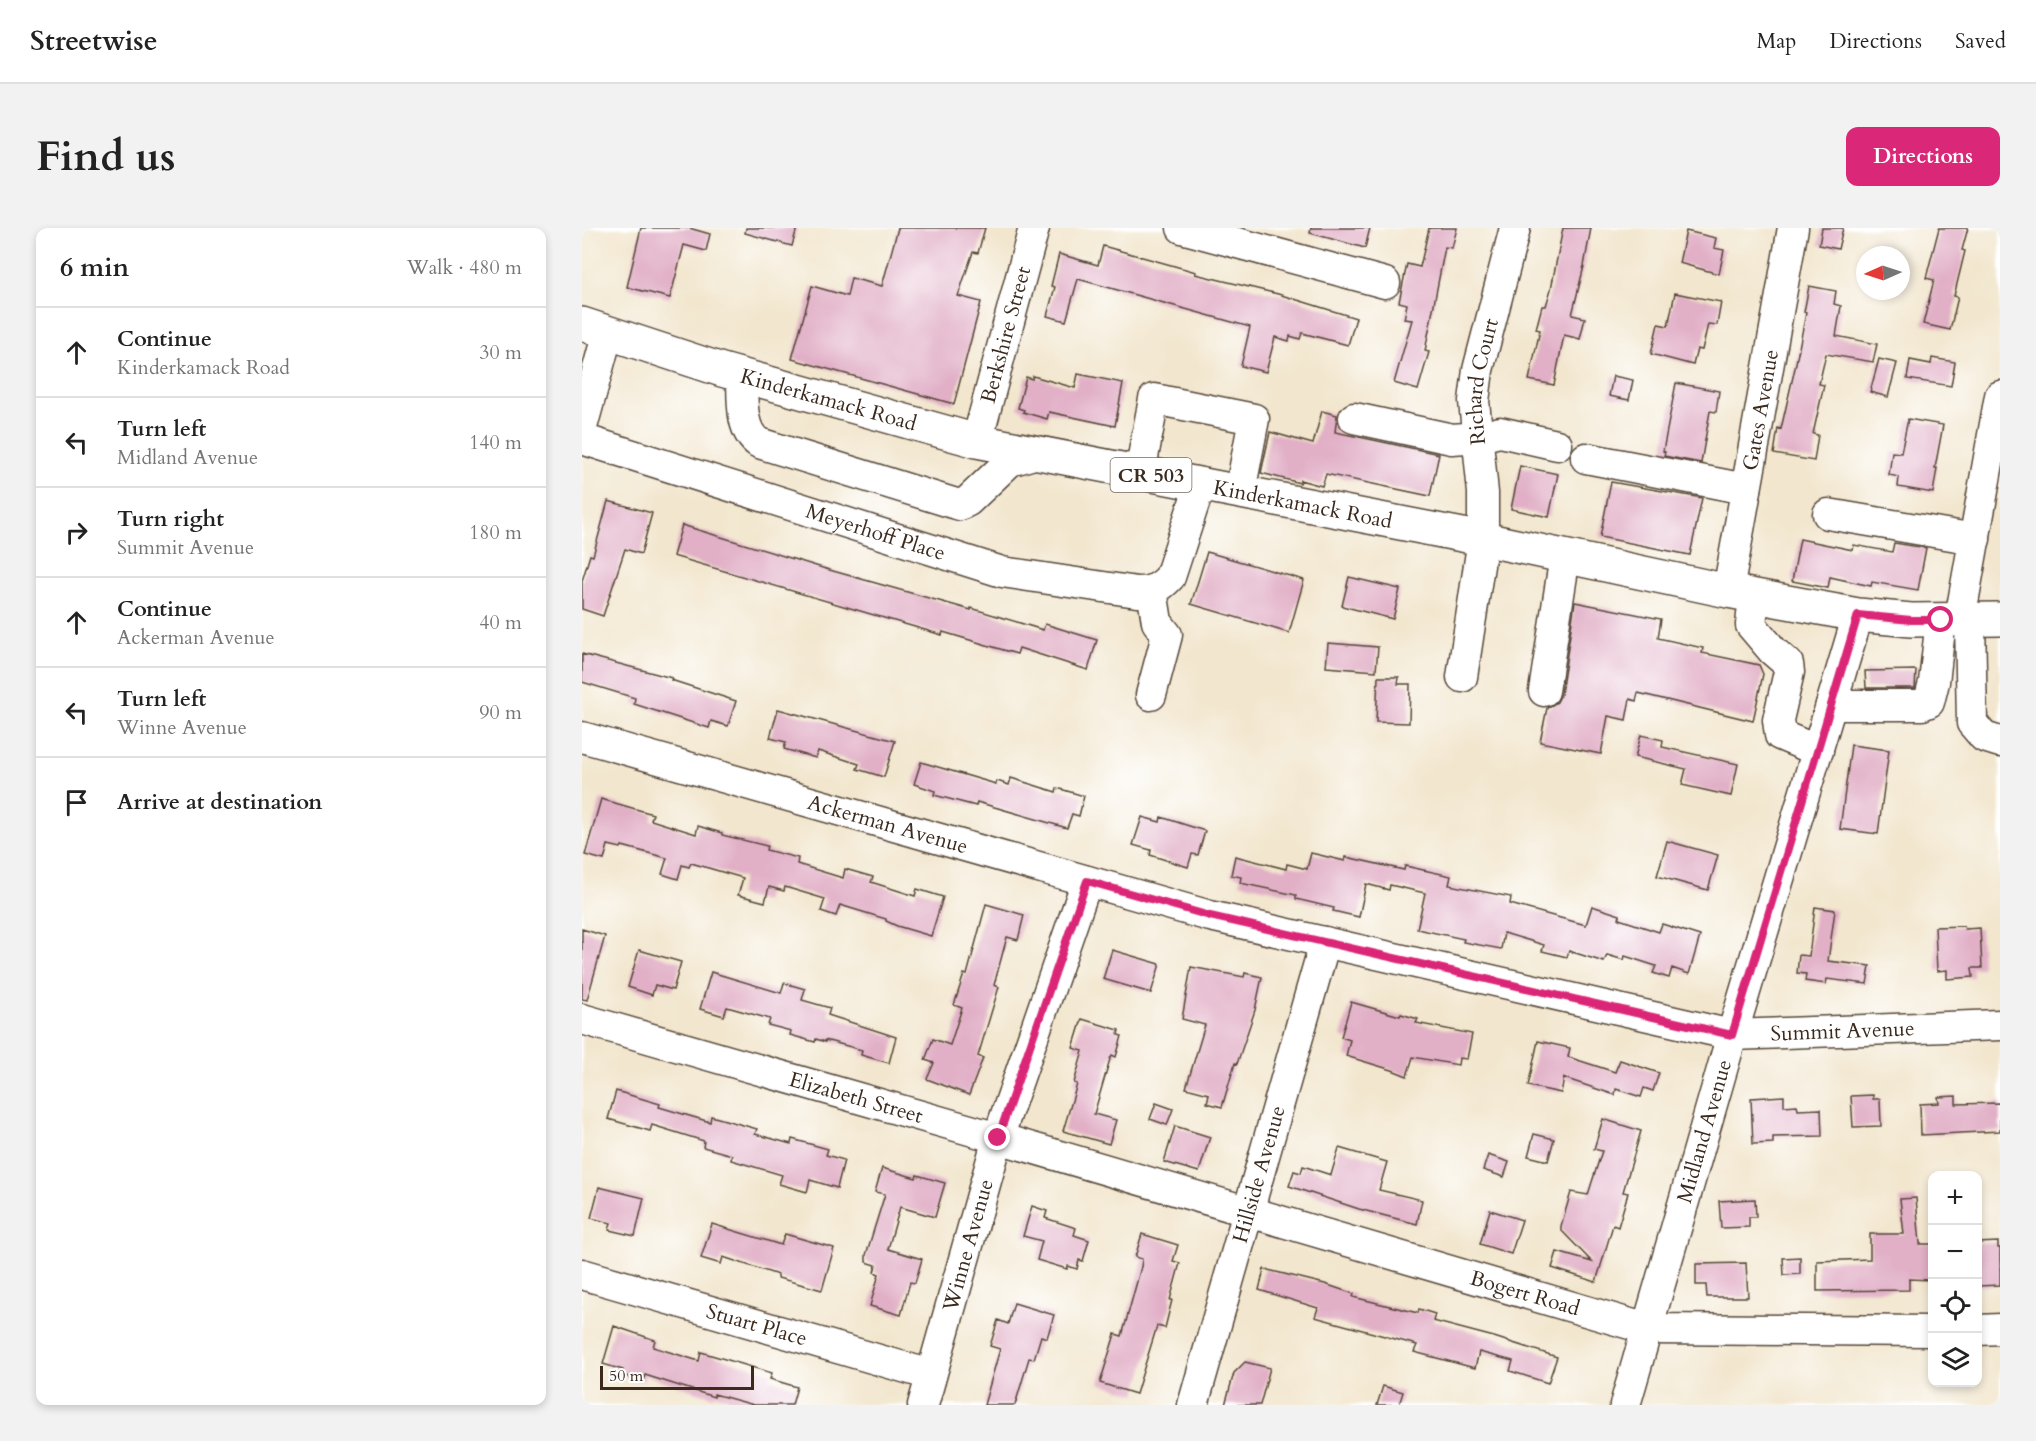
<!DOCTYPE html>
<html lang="en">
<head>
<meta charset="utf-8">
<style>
	:root { --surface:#fff; --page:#f2f2f2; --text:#222; --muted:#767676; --line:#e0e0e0; --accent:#db2777 }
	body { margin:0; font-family:Cardo,serif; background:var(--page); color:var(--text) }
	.controls { position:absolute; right:18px; bottom:18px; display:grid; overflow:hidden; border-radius:12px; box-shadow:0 3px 9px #0003 }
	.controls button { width:54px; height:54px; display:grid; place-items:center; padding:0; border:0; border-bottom:2px solid var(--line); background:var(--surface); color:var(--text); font:30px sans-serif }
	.compass { position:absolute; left:1274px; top:18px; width:54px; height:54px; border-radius:50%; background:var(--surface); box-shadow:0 3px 9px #0003; rotate:267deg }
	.scale { position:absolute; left:18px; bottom:15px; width:154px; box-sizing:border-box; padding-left:6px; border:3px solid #3b2a1e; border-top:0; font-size:16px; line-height:21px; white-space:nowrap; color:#3b2a1e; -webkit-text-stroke:4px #fff; paint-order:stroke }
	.stop { position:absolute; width:18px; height:18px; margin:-14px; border:4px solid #db2777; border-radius:50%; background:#fff }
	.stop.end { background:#db2777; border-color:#fff; box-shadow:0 2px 6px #0008 }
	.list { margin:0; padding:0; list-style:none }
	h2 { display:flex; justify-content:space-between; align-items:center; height:78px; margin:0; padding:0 24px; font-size:26px }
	h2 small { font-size:20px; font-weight:400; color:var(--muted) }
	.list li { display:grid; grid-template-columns:39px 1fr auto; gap:18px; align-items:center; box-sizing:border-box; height:90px; padding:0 24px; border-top:2px solid var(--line) }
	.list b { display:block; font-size:22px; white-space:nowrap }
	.list p { margin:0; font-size:20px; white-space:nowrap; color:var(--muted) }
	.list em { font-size:20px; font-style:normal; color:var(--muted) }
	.icon { flex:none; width:33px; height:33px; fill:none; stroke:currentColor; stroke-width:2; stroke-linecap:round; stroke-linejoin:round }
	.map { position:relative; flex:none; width:1418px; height:1177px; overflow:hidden; border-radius:12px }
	header { display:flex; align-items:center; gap:36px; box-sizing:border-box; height:84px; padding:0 30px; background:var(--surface); border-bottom:2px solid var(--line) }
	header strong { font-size:28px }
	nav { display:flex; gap:33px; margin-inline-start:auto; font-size:21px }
	.intro { display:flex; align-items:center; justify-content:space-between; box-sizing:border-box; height:144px; padding:0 36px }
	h1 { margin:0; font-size:42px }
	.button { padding:15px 27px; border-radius:12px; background:var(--accent); color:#fff; font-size:21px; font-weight:700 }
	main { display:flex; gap:36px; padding:0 36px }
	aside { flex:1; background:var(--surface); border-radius:12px; box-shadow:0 3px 9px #0003 }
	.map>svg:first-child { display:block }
	.building { fill:#e1afc6 }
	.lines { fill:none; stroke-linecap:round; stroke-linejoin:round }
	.minor-casing { stroke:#564638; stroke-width:33 }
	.major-casing { stroke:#564638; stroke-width:36 }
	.minor { stroke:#fff; stroke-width:30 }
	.major { stroke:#fff; stroke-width:33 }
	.route { stroke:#db2777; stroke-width:8 }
	.labels { text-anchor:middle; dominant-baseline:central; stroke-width:4.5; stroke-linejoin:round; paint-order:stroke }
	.shield { fill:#fff; stroke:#766a62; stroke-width:1.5 }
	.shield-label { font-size:20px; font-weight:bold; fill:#3b2a1e }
	.street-label { font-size:21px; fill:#3b2a1e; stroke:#fff }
</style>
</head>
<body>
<header>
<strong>Streetwise</strong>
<nav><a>Map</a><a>Directions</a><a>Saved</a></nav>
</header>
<div class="intro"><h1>Find us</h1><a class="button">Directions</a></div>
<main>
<aside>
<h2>6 min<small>Walk · 480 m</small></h2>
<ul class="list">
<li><svg class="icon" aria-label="ahead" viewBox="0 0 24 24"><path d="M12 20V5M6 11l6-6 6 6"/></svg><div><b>Continue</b><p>Kinderkamack Road</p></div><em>30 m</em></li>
<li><svg class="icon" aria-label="left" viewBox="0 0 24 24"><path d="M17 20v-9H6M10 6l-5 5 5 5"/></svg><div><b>Turn left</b><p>Midland Avenue</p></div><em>140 m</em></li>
<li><svg class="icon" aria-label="right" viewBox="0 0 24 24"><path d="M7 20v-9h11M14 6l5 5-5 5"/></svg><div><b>Turn right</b><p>Summit Avenue</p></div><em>180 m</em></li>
<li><svg class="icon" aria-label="ahead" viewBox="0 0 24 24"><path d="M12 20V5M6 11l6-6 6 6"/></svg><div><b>Continue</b><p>Ackerman Avenue</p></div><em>40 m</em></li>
<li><svg class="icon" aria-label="left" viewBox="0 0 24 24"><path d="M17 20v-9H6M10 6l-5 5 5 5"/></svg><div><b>Turn left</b><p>Winne Avenue</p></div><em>90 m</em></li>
<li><svg class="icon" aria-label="arrive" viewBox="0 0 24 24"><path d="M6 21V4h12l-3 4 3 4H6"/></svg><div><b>Arrive at destination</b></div></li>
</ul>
</aside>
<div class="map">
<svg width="1418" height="1177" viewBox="0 0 1418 1177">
	<rect width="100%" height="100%" fill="#fff"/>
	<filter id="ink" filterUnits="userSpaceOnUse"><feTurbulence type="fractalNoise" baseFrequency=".0167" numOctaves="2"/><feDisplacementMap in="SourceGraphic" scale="12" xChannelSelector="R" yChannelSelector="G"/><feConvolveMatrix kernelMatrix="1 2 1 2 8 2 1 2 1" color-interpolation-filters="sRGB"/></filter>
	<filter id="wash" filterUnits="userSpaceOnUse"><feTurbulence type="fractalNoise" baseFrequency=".008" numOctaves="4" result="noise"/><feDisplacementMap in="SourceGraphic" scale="24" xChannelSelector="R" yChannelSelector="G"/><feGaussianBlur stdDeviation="1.35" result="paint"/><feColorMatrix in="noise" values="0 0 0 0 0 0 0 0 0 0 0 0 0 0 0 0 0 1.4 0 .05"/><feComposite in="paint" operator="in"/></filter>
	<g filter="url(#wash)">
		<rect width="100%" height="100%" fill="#f2e6ce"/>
		<g id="blocks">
			<path class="building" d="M59,0H107L128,6L124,23L102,17L88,70L45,59Z
				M164,0H215L210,18L163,5Z
				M316,0H403L396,25L391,24L376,68L399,74L372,176L210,131L230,58L265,68L269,50L300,58Z
				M729,0H788L783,20L728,5Z
				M847,0H875L870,20L863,19L843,123L847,124L836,162L812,155L830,92L822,91L825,76L817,74L825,36L838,39Z
				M981,0H1009L1002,38L990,87L1003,90L998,111L982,107L972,157L947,152L958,102L954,101L960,78H964L969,61Z
				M1240,0H1261L1256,21L1237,17Z
				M1357,0H1386L1380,22L1383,23L1372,68L1376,69L1368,102L1341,96L1352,52L1344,50Z
				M1104,3L1134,10L1132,20L1142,22L1137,46L1097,35Z
				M521,18L614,44L613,46L696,66L774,90L766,117L720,105L718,111L708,108L707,113L693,109L684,144L659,138L668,99L496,51L484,93L465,88L473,59L469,58L477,26L516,37Z
				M1227,58L1254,63L1252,76L1259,78L1254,108L1295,116L1291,134L1244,126L1237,156L1242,157L1231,206L1236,207L1232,233L1192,226L1196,200L1199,201L1213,140L1224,85L1222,84Z
				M1093,65L1139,74L1135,97L1126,96L1120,122L1115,121L1111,137L1069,126L1076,96L1086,98Z
				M1350,130L1373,134L1369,158L1325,151L1328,132L1349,136Z
				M1297,131L1315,135L1306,169L1288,164Z
				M496,146L541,155L533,198L467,184L465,191L441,184L442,182L436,180L444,149L450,151L451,148L493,160Z
				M1031,148L1051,152L1047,172L1027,168Z
				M1094,155L1137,163L1134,184L1128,183L1119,235L1082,228L1083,224L1081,223Z
				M740,183L755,187L753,204L857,226L848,268L744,246L740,258L718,252V255L679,245L688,204L731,216Z
				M1326,191L1361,197L1353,240H1355L1351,265L1316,259L1317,249L1307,247L1310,224L1319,225Z
				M938,238L976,246L967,289L929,281Z
				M1029,254L1120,270L1108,327L1018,309Z
				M26,273L70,285L59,326L43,321L21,388L0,381V353L8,327L11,328Z
				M100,297L244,341L389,382V380L461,402L463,396L515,412L506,442L437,420L435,426L361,404L360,407L91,328Z
				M1218,311L1271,322L1272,317L1310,324L1312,315L1344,320L1336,362L1290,354L1289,358L1248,349L1246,360L1210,353Z
				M625,324L722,352L707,405L609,376Z
				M767,349L818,361L811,391L760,378Z
				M993,374L1079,391L1076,410L1121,420L1120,425L1177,437L1181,446L1171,493L1056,465L1054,473L1048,471L1044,492L1026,488L1019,526L958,514L965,480L975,474L979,466Z
				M746,415L796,419L794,443L744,439Z
				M0,426L90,450L89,452L154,473L146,498L129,493L127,500L52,476L53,470L0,454Z
				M1334,442L1333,460H1284L1283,443Z
				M796,449H817L816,456H828L827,495L794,494Z
				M196,481L313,513L302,549L275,541L277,536L236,523L234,530L202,521L204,514L188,510Z
				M1059,507L1081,512L1080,519L1156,536L1149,568L1100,557L1104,541L1053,529Z
				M1269,517L1307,522L1296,606L1258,601Z
				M339,534L414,556L415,553L427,557L429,550L474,564L475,560L502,568L497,588L490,586L485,600L395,574L394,578L352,567L353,563L332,556Z
				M19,571L71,586L69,592L114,606L116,598L140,605V607L185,618L184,622L216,630L215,636L261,650L263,641L291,649L289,654L333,668L335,661L361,669L349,708L315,698L304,693V691L258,677L254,688L239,683L243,671L203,659L202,663L187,659L183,674L156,667L161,650L109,635L107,639L100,637L96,651L80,646L85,630L40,618L39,620L26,617L22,632L3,627Z
				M560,589L578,594L579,589L623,603L616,627L610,626L606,639L568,627L569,622L551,617Z
				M1085,613L1136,627L1126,662L1075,648Z
				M729,625L763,633L764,629L822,642L823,638L869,648L867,657L929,669L928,676L1004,697L1010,678L1038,687L1037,691L1077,704L1080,696L1118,708L1107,746L1090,740L1087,750L1071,745L1074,738L1043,728L1042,732L1025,727L1022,734L987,723L985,729L960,723L962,717L922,705L919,721L881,714L882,711L835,701L843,665L808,657L807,662L784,656L777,689L751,683L752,680L714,671V667L658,655L659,649L649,647L653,628L704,641L705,636L725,641Z
				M404,676L442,687L436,712L425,709L412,757L417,759L396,828L401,830L387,867L345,851L352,835L343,832L351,811L368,817L380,780L372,777L382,746L385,747Z
				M1233,679L1253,682L1246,733L1288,738L1285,756L1245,751L1244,756L1223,753L1224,746L1215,745L1217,727L1227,728Z
				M1382,698L1383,701L1398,700L1400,740H1390L1391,749L1365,751V742L1355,743L1353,699Z
				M0,701L23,708L5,772L0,771Z
				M57,722L99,734L91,762L73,757L70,767L46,759Z
				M530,722L578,736L569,765L521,751Z
				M609,739L662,749L663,745L680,749L673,782L655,836L653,835L640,879L625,875L627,866L604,860L623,797L600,791Z
				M129,744L199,765L202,755L223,761L220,772L248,780L246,787L314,809L307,835L279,827L280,822L243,812V814L234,811L233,814L208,807L209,803L186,797L188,791L145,779L142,788L118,781Z
				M769,774L818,788L819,786L836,791L834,795L890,806L885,831L877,830L876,837L831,829L825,848L810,842L764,828L768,812L759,809Z
				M500,791L537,802L536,807L540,808L534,829L530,827L528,831L512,886L534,892L527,916L481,903L495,856L492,855L501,823L491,820Z
				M956,813L988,820L986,829L1033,844L1038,832L1077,845L1071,863L1062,860L1059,869L1034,861L1033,867L982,850L979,865L946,858Z
				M34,863L78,876L77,879L128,894L129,888L175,901L173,906L209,916L210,911L246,921L244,927L262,932L255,960L228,952L225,964L197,956L200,947L149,932L150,927L121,919L122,913L70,897L68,903L26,891Z
				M1291,867V871H1298L1299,898L1271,899L1269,868Z
				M1202,868V878L1215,877L1216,882L1239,881L1240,908L1191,909V915L1171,916L1169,870Z
				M1374,868V876L1418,875V903L1339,907L1338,876L1357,875L1356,869Z
				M574,875L591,881L585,897L568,891Z
				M1021,891L1059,903L1041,964L1046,965L1036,999L1031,997L1014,1054L970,1040L975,1024L1010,1034L979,1002V998L989,964L1006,967L1010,954L1020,923L1012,921Z
				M593,898L628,909L617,944L582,934Z
				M952,906L972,911L966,933L946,928Z
				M757,920L805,934L797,962L840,972L835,996L777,981L707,958L712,943L719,945L721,938L749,947Z
				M906,927L927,934L922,949L901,942Z
				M300,940L334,950L335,947L363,955L353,989L318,979L306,1021L340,1031L333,1055L328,1054L319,1087L288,1078L297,1046L292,1044L294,1037L284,1034V1027L303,966L293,964Z
				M17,959L62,970L53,1008L27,1002L29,995L9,990Z
				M1334,970L1338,1016H1350V1052L1327,1051V1062L1235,1063V1033L1288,1031V1006H1322L1318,971Z
				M1173,971L1174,989H1167V999L1139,1000L1137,973Z
				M450,978L465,983L463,990L494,1000L492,1007L507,1012L501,1033L497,1032L495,1041L486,1038L485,1041L455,1032L460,1013L441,1008Z
				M908,982L940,992L929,1026L898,1016Z
				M130,996L199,1017L203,1006L252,1020L240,1062L196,1050V1047L141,1029L139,1036L119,1030Z
				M560,1006L596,1017L591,1033L598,1035L588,1072H590L583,1100L575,1098L554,1166L518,1155L533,1106L540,1108L559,1039L560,1031L553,1029Z
				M1416,1014V1020H1418V1057L1395,1058V1015Z
				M1218,1029V1046L1202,1047L1201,1030Z
				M1164,1035L1166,1069H1125L1124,1057H1114V1036Z
				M682,1041L743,1056L772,1066L771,1069L836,1085L837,1081L853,1086L851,1093L912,1109L975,1129L966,1155L928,1143L931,1133L897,1124L893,1140L832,1124L835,1117L733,1089L736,1080L677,1062Z
				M432,1075L472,1087L465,1110L459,1108L452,1131L447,1130L433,1177H402L418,1121L408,1118L416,1092L426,1096Z
				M32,1098L73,1112L71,1119L117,1133L119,1124L190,1145L188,1151L215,1159L210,1177H172L132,1166V1169L63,1147L61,1153L40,1147L41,1142L21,1136Z
				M663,1134L688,1140L678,1177H643L652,1145Z
				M801,1158L821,1164L817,1177H795Z"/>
		</g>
	</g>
	<g filter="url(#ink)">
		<use href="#blocks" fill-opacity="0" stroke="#564638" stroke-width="1.5"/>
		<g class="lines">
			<g class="minor-casing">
				<g id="minor">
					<path d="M600,0L803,55"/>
					<path d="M160,147C161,168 157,202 177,215L371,275L378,277L386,273L428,233L455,225"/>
					<path d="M772,190L870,211L897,209L918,204L975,217"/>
					<path d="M0,199L26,104"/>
					<path id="s1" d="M0,211L420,344L555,364C570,364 578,360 588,349L618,257"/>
					<path id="s2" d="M395,213L452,0"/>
					<path d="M1004,230L1164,261"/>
					<path d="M558,245L572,171L672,191L658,264"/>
					<path d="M1246,286L1393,311"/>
					<path id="s3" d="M1146,363L1211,0"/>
					<path d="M1172,368L1169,397L1191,423L1206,436L1207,444L1196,492L1198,507L1236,523"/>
					<path d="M1378,391L1418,168"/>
					<path d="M1388,391L1390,495L1402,509L1418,514"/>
					<path id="s4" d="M880,449L901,311V265L892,173L896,142L933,0"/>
					<path d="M962,463L983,328"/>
					<path d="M569,467L585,407L575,394L570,362"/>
					<path d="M1249,477H1340L1347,474L1352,454L1359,392"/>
					<path id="s5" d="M0,509L628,688L1150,807L1418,797"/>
					<path id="s6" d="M0,791L416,910L1065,1101L1350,1103"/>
					<path id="s7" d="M0,1046L349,1147"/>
					<path d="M1396,1102L1418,1101"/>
					<path id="s8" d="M341,1177L416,910L505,653"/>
					<path id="s9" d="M611,1177L743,714"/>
					<path id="s10" d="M1043,1177L1150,807L1276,387"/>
				</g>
			</g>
			<g class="major-casing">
				<g id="major">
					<path id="s11" d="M0,96L140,142L395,213L901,311L1146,363L1276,387L1329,392L1418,391"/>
				</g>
			</g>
			<use href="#minor" class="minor"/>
			<use href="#major" class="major"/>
		</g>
	</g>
	<g class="lines" filter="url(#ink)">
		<path class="route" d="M416,910L505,653L628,688L1150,807L1276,387L1329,392H1359"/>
	</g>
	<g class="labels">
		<rect class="shield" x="528.5" y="230" width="81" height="34" rx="4.5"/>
		<g class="shield-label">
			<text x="569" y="247">CR 503</text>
		</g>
		<g class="street-label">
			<text stroke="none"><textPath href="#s2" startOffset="110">Berkshire Street</textPath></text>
			<text stroke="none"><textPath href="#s4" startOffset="298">Richard Court</textPath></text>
			<text stroke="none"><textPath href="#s11" startOffset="258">Kinderkamack Road</textPath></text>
			<text stroke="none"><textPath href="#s3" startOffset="184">Gates Avenue</textPath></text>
			<text stroke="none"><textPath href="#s11" startOffset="744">Kinderkamack Road</textPath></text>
			<text stroke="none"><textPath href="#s1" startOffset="308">Meyerhoff Place</textPath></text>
			<text stroke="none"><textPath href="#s5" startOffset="318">Ackerman Avenue</textPath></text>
			<text stroke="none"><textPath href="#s5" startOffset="1299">Summit Avenue</textPath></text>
			<text stroke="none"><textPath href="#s6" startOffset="285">Elizabeth Street</textPath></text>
			<text stroke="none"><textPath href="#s10" startOffset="285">Midland Avenue</textPath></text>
			<text stroke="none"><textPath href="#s9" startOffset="240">Hillside Avenue</textPath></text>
			<text stroke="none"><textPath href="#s8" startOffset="166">Winne Avenue</textPath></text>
			<text stroke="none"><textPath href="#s6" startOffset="982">Bogert Road</textPath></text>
			<text stroke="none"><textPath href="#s7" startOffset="182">Stuart Place</textPath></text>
		</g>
	</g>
</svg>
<div class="controls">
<button>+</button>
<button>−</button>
<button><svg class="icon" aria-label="locate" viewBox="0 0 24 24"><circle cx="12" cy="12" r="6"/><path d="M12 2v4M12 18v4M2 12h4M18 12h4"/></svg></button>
<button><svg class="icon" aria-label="layers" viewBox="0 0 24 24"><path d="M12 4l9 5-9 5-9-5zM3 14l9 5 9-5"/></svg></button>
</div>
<svg class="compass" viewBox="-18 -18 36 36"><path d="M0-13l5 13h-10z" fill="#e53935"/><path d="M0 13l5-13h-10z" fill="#767676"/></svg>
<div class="scale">50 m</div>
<div class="stop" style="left:1359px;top:392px"></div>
<div class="stop end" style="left:416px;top:910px"></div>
</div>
</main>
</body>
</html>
